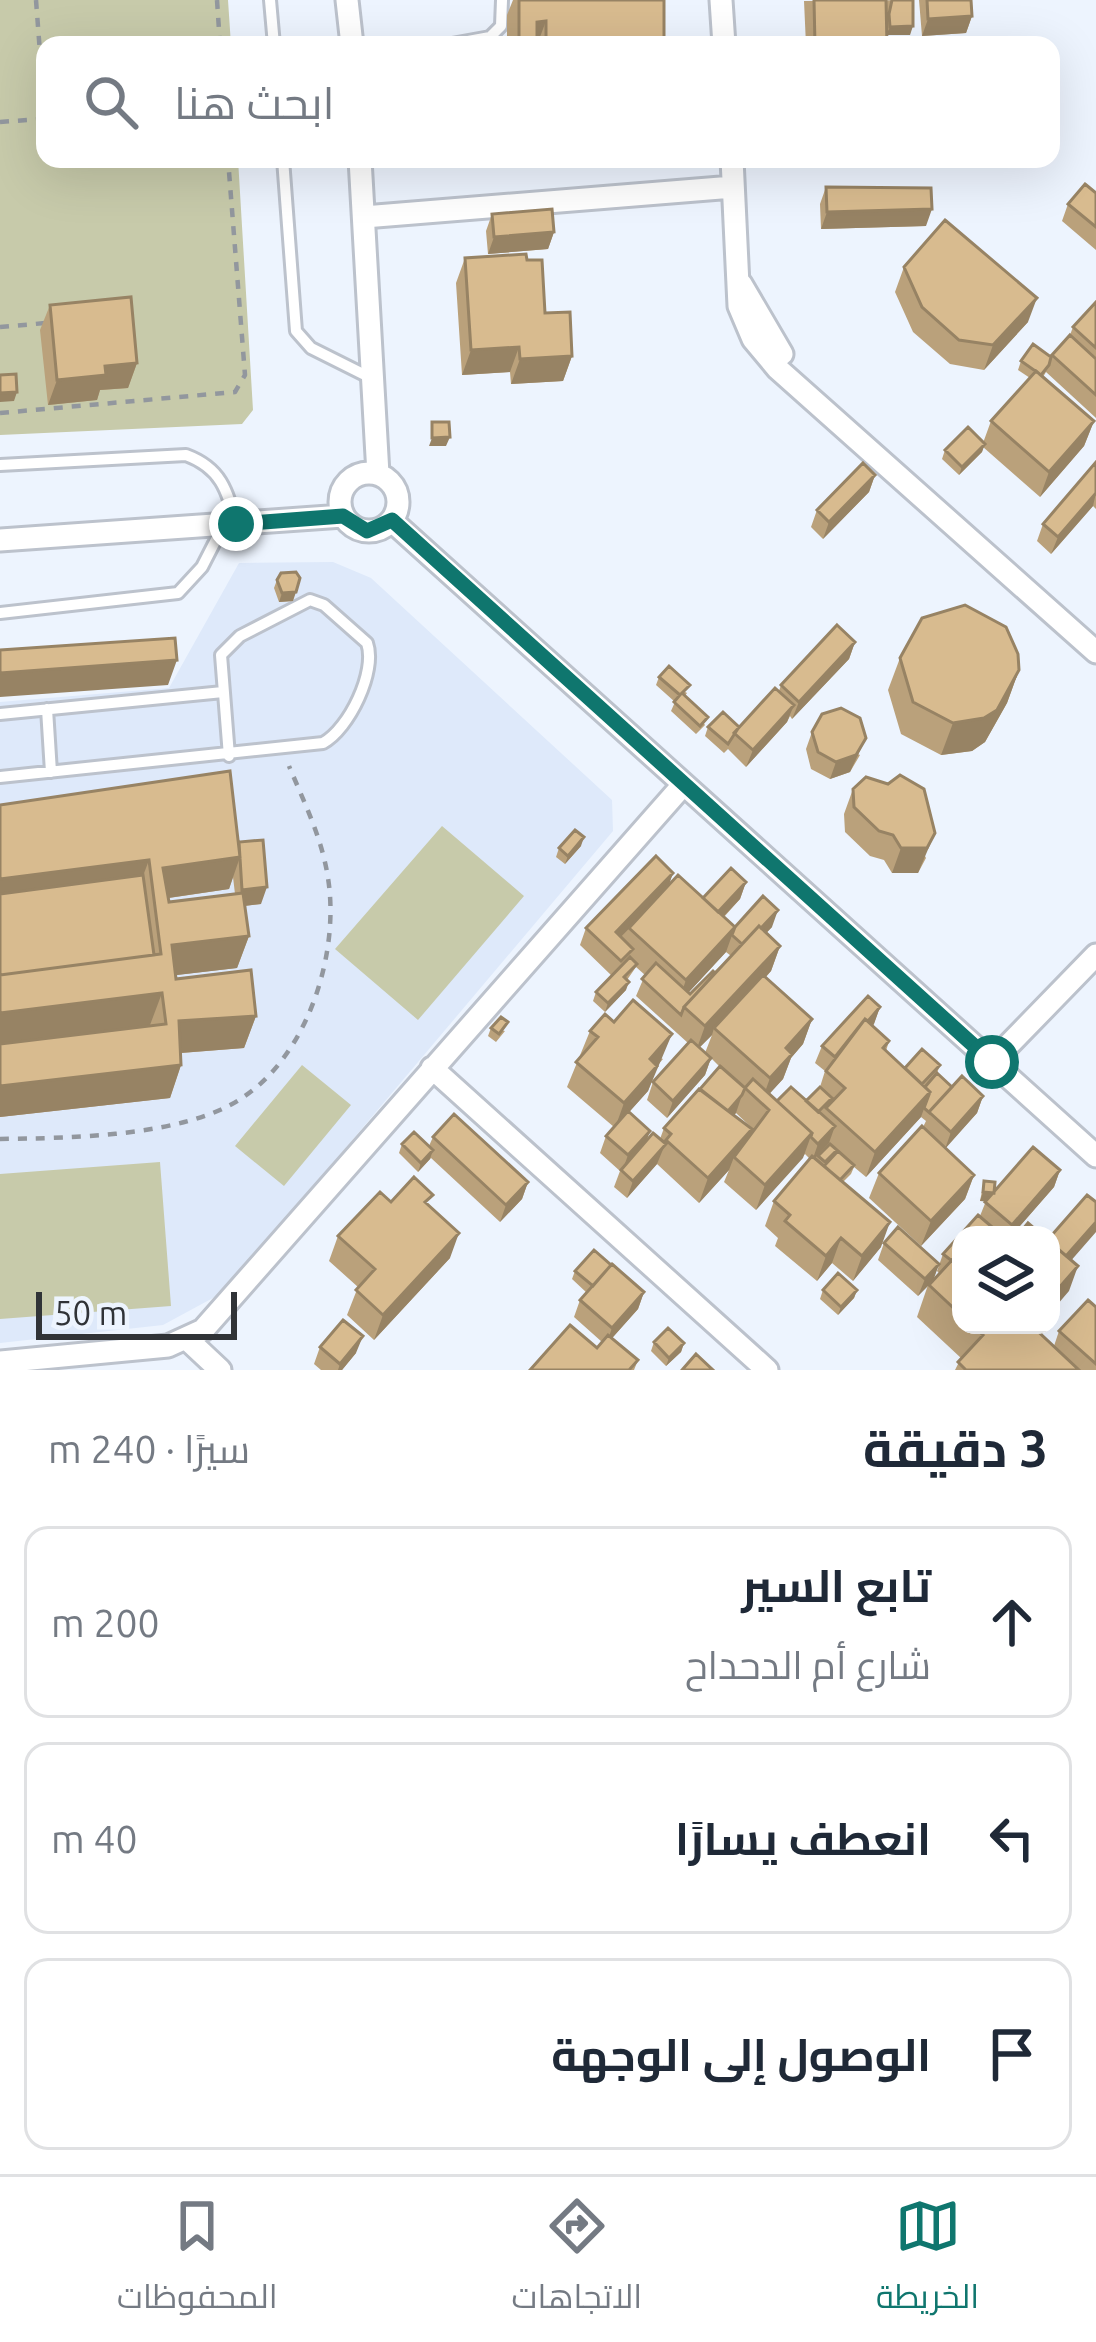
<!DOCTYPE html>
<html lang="ar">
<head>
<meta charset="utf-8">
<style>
	:root { --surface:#fff; --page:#f6f6f7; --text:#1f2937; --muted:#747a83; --line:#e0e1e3; --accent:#0f766e }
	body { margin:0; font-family:Ubuntu,Cairo,sans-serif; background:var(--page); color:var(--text); direction:rtl }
	.controls { position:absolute; right:36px; bottom:36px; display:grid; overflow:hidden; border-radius:24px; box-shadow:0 12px 48px #0002 }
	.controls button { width:108px; height:108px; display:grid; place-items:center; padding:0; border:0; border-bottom:3px solid var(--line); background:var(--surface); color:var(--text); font:60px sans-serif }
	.scale { position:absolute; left:36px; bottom:30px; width:201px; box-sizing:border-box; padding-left:12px; border:6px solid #303337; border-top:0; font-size:33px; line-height:42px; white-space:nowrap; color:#303337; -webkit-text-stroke:9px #edf4fe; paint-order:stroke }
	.stop { position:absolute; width:36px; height:36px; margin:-27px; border:9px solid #0f766e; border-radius:50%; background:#fff }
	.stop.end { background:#0f766e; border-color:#fff; box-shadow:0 3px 12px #0008 }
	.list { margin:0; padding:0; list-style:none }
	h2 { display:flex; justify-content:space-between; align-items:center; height:156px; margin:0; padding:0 48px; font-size:51px }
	h2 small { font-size:39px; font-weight:400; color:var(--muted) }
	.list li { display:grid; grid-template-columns:78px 1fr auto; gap:36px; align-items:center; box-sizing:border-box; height:192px; margin:0 24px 24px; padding:0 24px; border:3px solid var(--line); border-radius:24px }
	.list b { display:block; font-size:45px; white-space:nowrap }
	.list p { margin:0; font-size:39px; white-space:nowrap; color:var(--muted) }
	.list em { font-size:39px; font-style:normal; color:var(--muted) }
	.icon { flex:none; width:66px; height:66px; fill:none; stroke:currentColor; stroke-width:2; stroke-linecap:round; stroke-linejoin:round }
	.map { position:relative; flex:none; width:1096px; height:1370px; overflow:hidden; direction:ltr }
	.search { position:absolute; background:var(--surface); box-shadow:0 12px 48px #0002; left:36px; right:36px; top:36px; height:132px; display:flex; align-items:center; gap:30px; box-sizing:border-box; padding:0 42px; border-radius:24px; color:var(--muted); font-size:45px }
	.sheet { height:804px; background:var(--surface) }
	nav { display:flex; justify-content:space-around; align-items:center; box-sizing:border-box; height:168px; border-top:3px solid var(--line); background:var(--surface); font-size:33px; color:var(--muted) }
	nav a { display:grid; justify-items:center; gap:6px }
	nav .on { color:var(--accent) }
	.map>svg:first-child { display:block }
	.built { fill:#dee9fa }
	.green { fill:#c7caaa }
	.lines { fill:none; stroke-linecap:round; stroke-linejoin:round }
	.lane-casing { stroke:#bcc2cc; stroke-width:16 }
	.street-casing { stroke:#bcc2cc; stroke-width:27 }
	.path { stroke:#92979e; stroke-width:4.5; stroke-dasharray:9 9; stroke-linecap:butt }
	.lane { stroke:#fff; stroke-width:10 }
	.street { stroke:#fff; stroke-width:21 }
	.wall { fill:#baa17b; fill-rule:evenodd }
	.shaded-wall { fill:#978364 }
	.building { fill:#d8bb8f; stroke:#978364; stroke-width:3 }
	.route { stroke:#0f766e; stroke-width:15 }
</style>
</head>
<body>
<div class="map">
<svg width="1096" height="1370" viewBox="0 0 1096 1370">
	<rect width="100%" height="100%" fill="#edf4fe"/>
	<path class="built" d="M333,562L371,578L612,800L613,831L224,1292L163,1325L0,1343V702L169,688L239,563Z"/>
	<path class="green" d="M0,0H228L231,45H45V159H238L253,410L242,424L0,435Z
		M442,826L524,896L418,1020L335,949Z
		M302,1065L351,1105L284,1186L235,1146Z
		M160,1162L171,1306L0,1319V1174Z"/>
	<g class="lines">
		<g class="lane-casing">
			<path id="lane" d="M270,0L274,45
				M446,45L490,37L501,26L502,0
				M283,159L296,331L311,348L371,378
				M0,465L186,455C221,468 227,490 236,524
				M0,613L178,593L202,567L223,526
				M47,709L51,772
				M0,714L223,692
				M0,777L323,743C349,729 377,671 367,643L324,605L310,600L240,636L221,655L229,756"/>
		</g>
		<g class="street-casing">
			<path id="street" d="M347,0L352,45
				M721,0L724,45
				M360,159L378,474
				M732,159L739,306L753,339L778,369L1096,652
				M364,217L733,187
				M741,284L782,354
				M340 502a29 29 0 1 1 58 0a29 29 0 1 1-58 0Z
				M392,521L1096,1156
				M0,540L343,516
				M992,1062L1096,955
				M432,1068L767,1370
				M188,1340L220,1370
				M0,1362L168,1346L203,1330L683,785"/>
		</g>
		<path class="path" d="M36,0L45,119
			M217,0L220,45
			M0,122L42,119
			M0,327L46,323
			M0,413L235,392L245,375L228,159
			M0,1139C69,1138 184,1137 242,1098C308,1055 340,953 328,878C322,838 304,802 289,766"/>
		<use href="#lane" class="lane"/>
		<use href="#street" class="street"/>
	</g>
	<path class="wall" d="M513,0H664V45H507V15Z
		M913,0L910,35H887V45H806L804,1Z
		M919,0H971L972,16L966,33L922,36Z
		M826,187L926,226L821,229L820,204Z
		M1096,193V250L1062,221L1068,204Z
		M492,214L554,232L548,249L488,254L486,231Z
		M465,258L527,260L545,313L572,356L563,381L511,384L510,372L462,375L456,283Z
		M904,267L1014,278L1028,322L984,370L950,364L913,332L895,292Z
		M1096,302V418L1046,372L1043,377L1094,421L1084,446L1040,497L983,447L982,452L959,475L942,459L945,450L983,443L991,421L1030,378L1018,370L1021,361L1051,357L1070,335L1073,327Z
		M50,305L137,363L128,388L100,390L97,400L48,405L40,330Z
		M1096,462V509L1093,506L1051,554L1037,541L1043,524Z
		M875,475L869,492L823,539L811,527L817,510Z
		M277,580L293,601L279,602L274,588Z
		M855,642L849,659L792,719L790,716L787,722L746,767L728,749L724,753L705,736L708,727H739L779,691L781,685Z
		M900,658L1019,670L1007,703L985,742L972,751L941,755L901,734L888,690Z
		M659,677L687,693L685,696L705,725L696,734L671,711L675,702L656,685Z
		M812,732L860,755L850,772L830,779L811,769L806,749Z
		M888,784L926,858L918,873H892L884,860L870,856L845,832L844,814L853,789Z
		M0,805L239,842L261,904L244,906L249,936L237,968L176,975V979L256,1016L244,1048L181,1053V1065L170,1098L0,1117ZM233,877L235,894L169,902V898L229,889Z
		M581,846L565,864L556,857L559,848Z
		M673,873L668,887L703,898L746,882L740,899L724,917L735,927H772L766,933L780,946L771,971L766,977L812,1019L803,1044L791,1058L783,1079L769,1094L777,1101H806L820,1087L825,1071L815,1063L822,1046L880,1007L873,1026L889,1041L886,1051L905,1068L940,1065L937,1073L952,1087L983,1096L977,1113L945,1148L974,1175L965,1199L921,1246L869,1198L879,1173L923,1127L926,1121L921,1117L866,1177L854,1167L851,1174L843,1182L881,1247L853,1281L832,1263L817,1281L775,1246L778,1238L765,1226L774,1201L810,1159L805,1154L756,1210L724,1182L729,1170L699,1203L657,1164L627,1198L614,1187L620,1171L600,1153L606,1136L614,1127L567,1087L590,1031L663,1059L657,1066L648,1091L629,1112L646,1142L660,1139L664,1128L720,1067L711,1058L705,1075L667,1118L647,1100L653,1082L688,1043L636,996L645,975L636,967L627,980L626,990L605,1012L593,1001L596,992L612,976L580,945L586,928ZM726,952L731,956L690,994L688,993ZM712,1035L705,1053L699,1048ZM736,1113L754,1130L750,1136L752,1129L734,1115Z
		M491,1028L505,1031L496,1042L488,1036Z
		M433,1137L528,1182L522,1199L500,1222L431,1158L418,1172L399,1153L402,1144L429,1146Z
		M1033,1147L1060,1170L1054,1187L1012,1235H961V1325H1040L1036,1330L1054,1346L1059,1331L1088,1300L1096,1307V1370H955L961,1358L917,1317L928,1285L918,1296L878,1260L884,1243L898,1227L939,1264L933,1280L939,1273L937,1271L943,1254L978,1215L980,1216L986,1201H980L984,1181L995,1182L994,1191Z
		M391,1202L429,1206L450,1258L374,1340L347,1315L358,1287L329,1261L338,1236Z
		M575,1271L644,1292L638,1309L612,1338L638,1360L634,1370H530L597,1348L602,1342L574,1317L580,1300L587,1293L572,1279Z
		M823,1290H857L854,1298L838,1315L820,1299Z
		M654,1342L684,1343L681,1352L666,1366L651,1351Z
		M320,1347L356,1353L342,1370H321L314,1364Z"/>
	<path class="shaded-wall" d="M972,16L966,33L922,36L928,19Z
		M546,21L537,45H518L537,22Z
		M913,26L910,35H886L890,27Z
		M471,159H521L519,166L468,167Z
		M534,159H621L533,162Z
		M932,209L926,226L821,229L827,212Z
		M554,232L548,249L488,254L494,237Z
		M1037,298L1028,322L984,370L993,345Z
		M519,347L510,372L462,375L471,350Z
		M572,356L563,381L511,384L520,359Z
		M137,363L128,388L100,390L97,400L48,405L57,380L105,366Z
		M17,392L14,401L0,402V393Z
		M1094,421L1084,446L1040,497L1049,472Z
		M450,437L446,446H429L432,438Z
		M985,444L982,452L959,475L962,467Z
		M875,475L869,492L823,539L829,522Z
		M1096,493L1093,506L1051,554L1058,537Z
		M296,592L293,601L279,602L282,593Z
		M855,642L849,659L792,719L799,702Z
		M177,660L168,685L0,697V673Z
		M1019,670L1007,703L985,742L972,751L941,755L953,723Z
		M794,705L787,722L746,767L753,750Z
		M866,738L850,772L830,779L836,762Z
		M935,833L918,873H892L901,848Z
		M584,837L581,846L565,864L568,856Z
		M240,857L229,889L154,900L163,868Z
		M149,860L137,892L0,910V879Z
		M673,873L667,890L609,949L616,932Z
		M746,882L740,899L707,934L713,917Z
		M267,887L261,904L236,907L242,890Z
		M778,910L772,927L738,963L744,946Z
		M735,927L726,952L677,1005L686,980Z
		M249,936L237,968L160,977L172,945Z
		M780,946L771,971L716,1030L714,1028L712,1035L696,1051L705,1026Z
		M629,982L626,990L605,1012L608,1003Z
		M162,993L150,1025L0,1044V1013Z
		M880,1007L874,1024L828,1074L835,1057Z
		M256,1016L244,1048L167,1054L179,1021Z
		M812,1019L803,1044L791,1058L783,1079L761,1103L770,1078L786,1048Z
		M672,1034L648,1091L615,1128L624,1103L650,1059Z
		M711,1058L705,1075L667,1118L673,1101Z
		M181,1065L170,1098L0,1117V1086Z
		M930,1092L921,1117L866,1177L875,1152Z
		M742,1095L736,1113L719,1131L726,1114Z
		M983,1096L977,1113L945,1149L951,1132Z
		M835,1126L829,1143L812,1161L818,1144Z
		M752,1129L743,1154L734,1157L729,1170L699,1203L708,1178Z
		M650,1131L644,1148L622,1172L628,1155Z
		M812,1133L803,1158L756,1210L765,1185Z
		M664,1147L657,1164L627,1198L633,1181Z
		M433,1150L430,1159L418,1172L421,1163Z
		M1060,1170L1054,1187L1012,1235H1008L1012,1225Z
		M974,1175L965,1199L921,1246L931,1221Z
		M528,1182L522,1199L500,1222L506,1205Z
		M983,1192L994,1193L991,1202L980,1201Z
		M890,1222L881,1247L853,1281L862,1256Z
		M1096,1222V1232L1055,1279L1061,1262Z
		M459,1233L450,1258L374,1340L383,1315Z
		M841,1238L832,1263L817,1281L826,1256Z
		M939,1264L933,1281L918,1296L925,1279Z
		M1078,1266L1069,1291L1051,1312V1297Z
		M857,1290L854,1298L838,1315L841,1307Z
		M644,1292L638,1309L606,1345L612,1328Z
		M363,1336L356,1353L342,1370H338L340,1364Z
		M684,1343L681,1352L666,1366L669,1358Z"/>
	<path class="building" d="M519,0H664V45H546V21L537,22V42H519Z
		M814,0H886L887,45H815Z
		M892,0H913V26L890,27L889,14Z
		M927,0H971L972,16L928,19Z
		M1085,184L1096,193V227L1068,204Z
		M826,187L931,188L932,209L827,212Z
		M552,209L554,232L494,237L492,214Z
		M945,220L1037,298L993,345L959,340L922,307L904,267Z
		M526,254L527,260H542L545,313L570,312L572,356L520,359L519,347L471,350L465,258Z
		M131,297L137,363L105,366L106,375L57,380L50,305Z
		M1096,302V348L1073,327Z
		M1070,335L1096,359V395L1052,355Z
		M1033,344L1051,357L1049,365L1041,375L1021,361Z
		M1036,371L1094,421L1049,472L991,421Z
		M16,374L17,392L0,393V375Z
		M432,422H449L450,437L432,438Z
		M968,427L985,444L962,467L945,450Z
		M1096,462V493L1058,537L1043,524Z
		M863,463L875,475L829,522L817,510Z
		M296,572L300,578L296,592L282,593L277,580L281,573Z
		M965,605L1006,627L1018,654L1019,670L997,710L984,718L953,723L913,702L900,658L922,618Z
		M837,625L855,642L799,702L781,685Z
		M175,638L177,660L0,673V650Z
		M669,666L690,685L682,693L708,717L700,726L674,702L680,695L659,677Z
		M775,688L794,705L753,750L734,733Z
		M841,708L860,718L866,738L856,755L836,762L818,752L812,732L822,714Z
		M723,712L739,727L728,744L708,727Z
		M230,771L240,857L163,868L169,902L243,893L249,936L172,945L176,979L251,970L256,1016L179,1021L181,1065L0,1086V1044L166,1024L162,993L0,1013V975L161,954L149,860L0,879V805Z
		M900,775L924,789L935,833L927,848H901L893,835L879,831L854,807L853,789L866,777L888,784Z
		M575,830L584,837L568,856L559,848Z
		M263,840L267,887L242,890L239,842Z
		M656,856L673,873L616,932L633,949L621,961L586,928Z
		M731,868L746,882L718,912L703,898Z
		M143,875L154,955L0,975V894Z
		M678,875L735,927L686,980L629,928Z
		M763,896L778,910L761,928L759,926L742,944L732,935L735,927Z
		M759,926L780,946L705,1026L684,1007Z
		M630,957L637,964L624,977L629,982L608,1003L596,992Z
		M656,963L690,994L713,971L715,973L684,1007L681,1015L642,979Z
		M763,975L812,1019L786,1048L792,1054L770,1078L714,1028Z
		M868,996L880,1007L868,1021L865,1019L835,1057L822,1046Z
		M633,1000L672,1034L650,1059L657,1066L624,1103L576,1062L598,1037L590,1031L605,1014L614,1022Z
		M501,1017L508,1022L499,1034L491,1028Z
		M865,1019L889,1041L883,1048L930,1092L875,1152L826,1108L845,1088L826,1071Z
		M691,1040L711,1058L673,1101L653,1082Z
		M922,1049L940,1065L922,1084L905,1068Z
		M720,1066L745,1088L742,1095L728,1111L700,1089Z
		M937,1073L952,1087L929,1112L931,1114L924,1108L930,1092L925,1087Z
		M962,1076L983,1096L951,1132L929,1112Z
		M753,1079L812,1133L765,1185L734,1157L769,1110L745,1088Z
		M791,1087L835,1126L818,1144L811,1137L812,1133L777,1101Z
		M820,1087L832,1098L818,1112L806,1101Z
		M699,1089L752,1129L708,1178L666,1140L671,1134L664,1128Z
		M628,1111L650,1131L628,1155L606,1136Z
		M454,1114L528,1182L506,1205L433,1137Z
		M922,1126L974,1175L931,1221L879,1173Z
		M414,1132L433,1150L421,1163L402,1144Z
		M653,1133L666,1144L633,1181L621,1170Z
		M830,1144L837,1150L825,1162L818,1156Z
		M1033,1147L1060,1170L1012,1225L985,1202Z
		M838,1151L854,1165L840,1180L824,1166Z
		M812,1156L890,1222L862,1256L841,1238L826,1256L785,1221L790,1215L774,1201Z
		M414,1177L433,1195L425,1202L459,1233L383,1315L356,1290L375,1269L338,1236L380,1192L391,1202Z
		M984,1181L995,1182L994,1193L983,1192Z
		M1087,1195L1096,1202V1222L1066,1256L1051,1243V1236Z
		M978,1215L998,1232L996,1235H961V1268L943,1254Z
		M1028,1223L1042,1235H1018Z
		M898,1227L939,1264L925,1279L884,1243Z
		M1051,1243L1078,1266L1051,1297Z
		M594,1250L611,1265L593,1286L575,1271Z
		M952,1260L961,1268V1315L929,1285Z
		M612,1264L644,1292L612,1328L580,1300Z
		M838,1273L857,1290L841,1307L823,1290Z
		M1088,1300L1096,1307V1364L1059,1331Z
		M343,1320L363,1336L340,1364L320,1347Z
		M570,1325L597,1348L608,1335L638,1360L629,1370H530Z
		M972,1325H1031L1079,1370H966L958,1362L983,1335Z
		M668,1328L684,1343L669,1358L654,1342Z
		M696,1354L713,1370H682Z"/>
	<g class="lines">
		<path class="route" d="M236,524L343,516L367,531L392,520L992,1062"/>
	</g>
</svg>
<div class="controls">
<button><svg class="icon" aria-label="layers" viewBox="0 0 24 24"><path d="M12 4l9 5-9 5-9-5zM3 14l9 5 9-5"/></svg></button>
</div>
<div class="scale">50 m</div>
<div class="stop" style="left:992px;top:1062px"></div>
<div class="stop end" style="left:236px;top:524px"></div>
<div class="search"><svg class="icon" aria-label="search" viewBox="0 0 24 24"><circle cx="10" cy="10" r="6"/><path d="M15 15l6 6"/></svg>ابحث هنا</div>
</div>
<section class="sheet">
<h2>3 دقيقة<small>سيرًا · 240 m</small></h2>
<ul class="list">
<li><svg class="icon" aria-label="ahead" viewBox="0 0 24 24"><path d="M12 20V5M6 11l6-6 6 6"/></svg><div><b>تابع السير</b><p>شارع أم الدحداح</p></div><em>200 m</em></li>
<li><svg class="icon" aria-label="left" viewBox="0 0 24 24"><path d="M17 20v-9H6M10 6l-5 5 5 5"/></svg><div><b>انعطف يسارًا</b></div><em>40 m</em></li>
<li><svg class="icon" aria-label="arrive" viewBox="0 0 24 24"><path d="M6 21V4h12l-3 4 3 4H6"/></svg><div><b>الوصول إلى الوجهة</b></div></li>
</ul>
</section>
<nav>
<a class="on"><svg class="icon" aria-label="map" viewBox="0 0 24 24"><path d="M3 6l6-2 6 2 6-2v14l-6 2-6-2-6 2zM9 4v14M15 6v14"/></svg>الخريطة</a>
<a><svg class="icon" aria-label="directions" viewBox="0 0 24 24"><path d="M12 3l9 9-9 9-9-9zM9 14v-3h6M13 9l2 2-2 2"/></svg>الاتجاهات</a>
<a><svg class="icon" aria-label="saved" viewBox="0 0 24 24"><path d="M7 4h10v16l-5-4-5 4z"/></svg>المحفوظات</a>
</nav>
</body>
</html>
